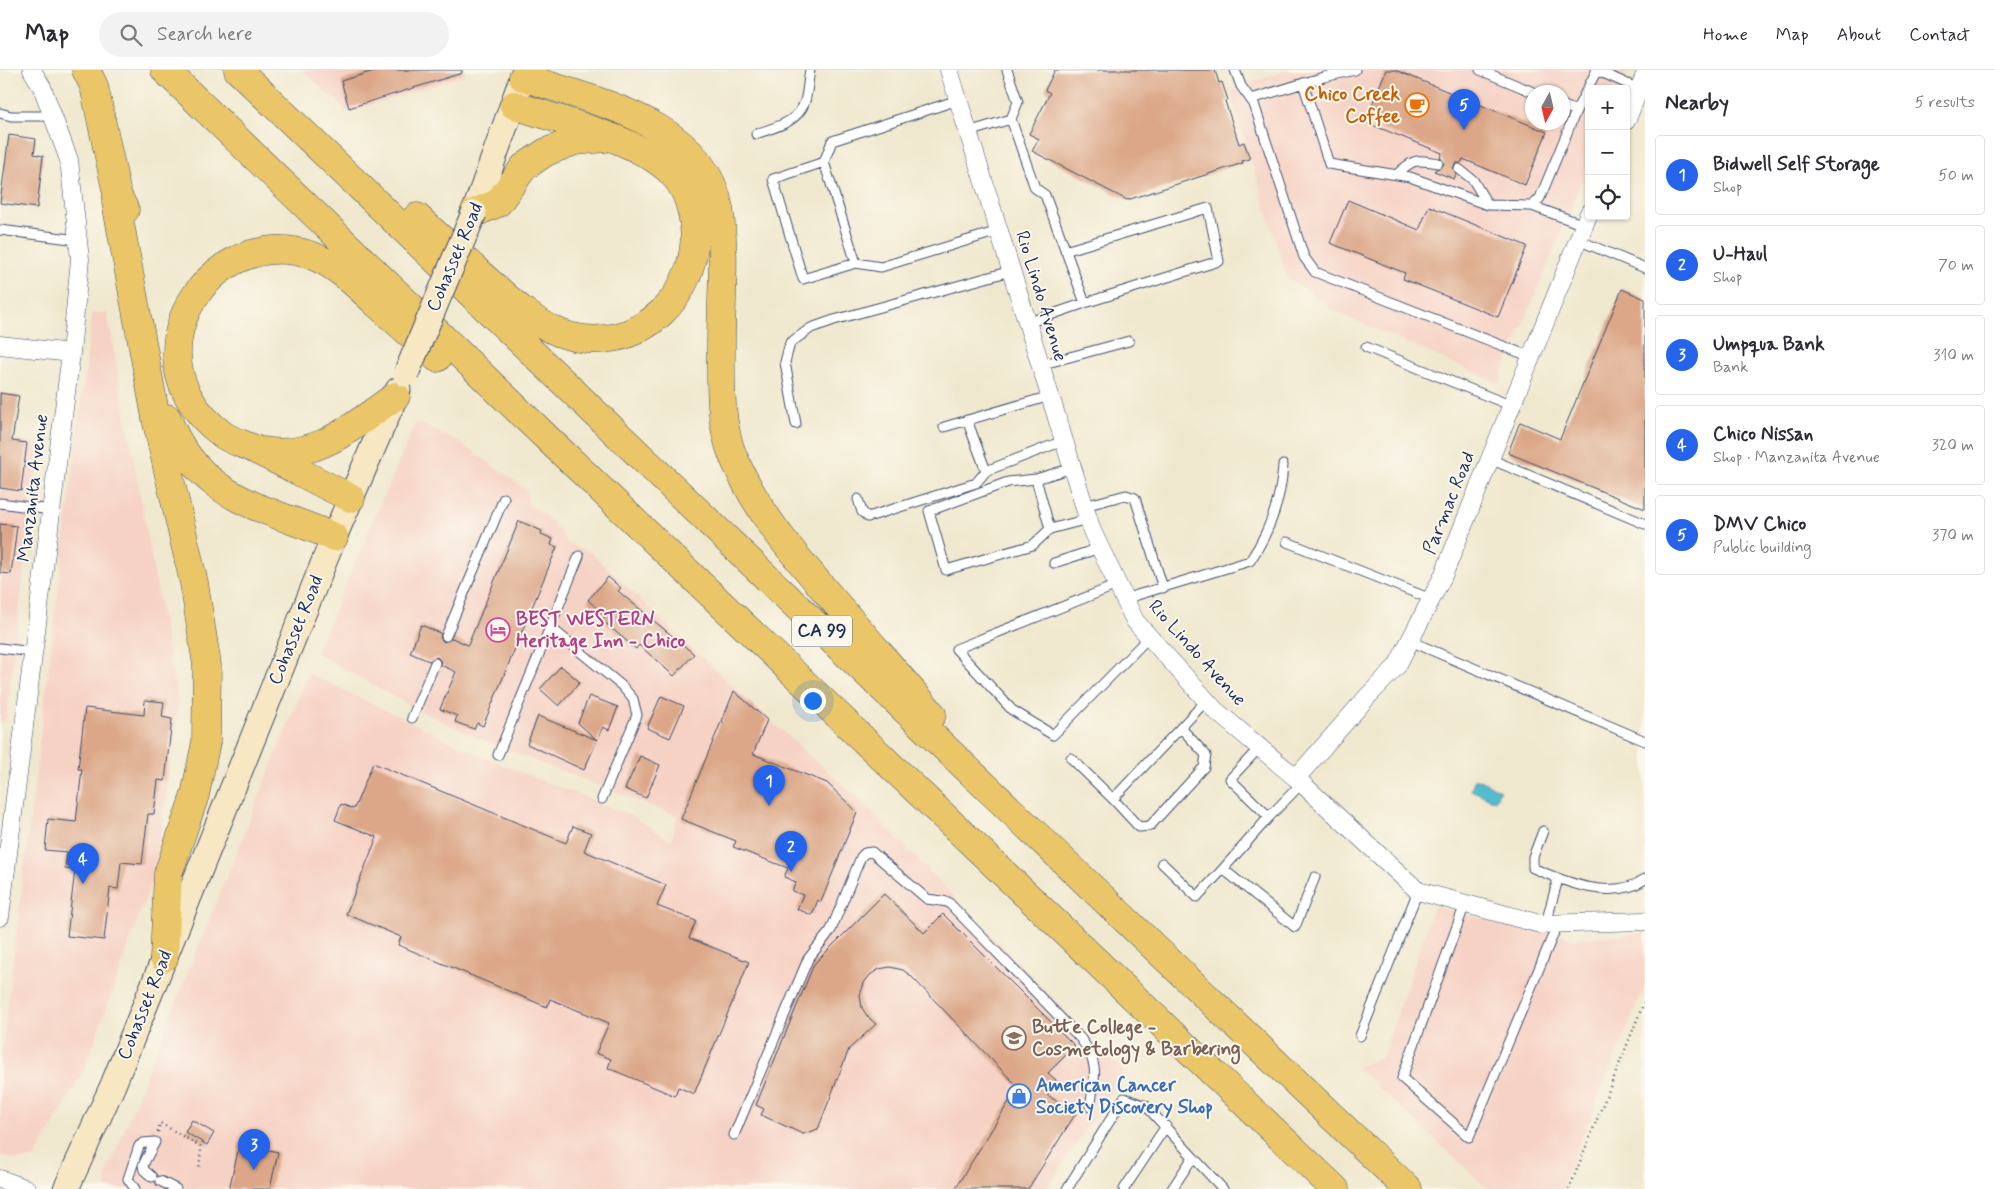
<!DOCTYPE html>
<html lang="en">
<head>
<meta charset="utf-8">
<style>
	:root { --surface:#fff; --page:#f2f2f3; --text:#2b2b33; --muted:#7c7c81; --line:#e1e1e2; --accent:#2563eb }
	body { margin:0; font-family:Mynerve,sans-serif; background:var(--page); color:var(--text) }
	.controls { position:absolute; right:15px; top:15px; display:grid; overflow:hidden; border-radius:5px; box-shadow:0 1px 4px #0004 }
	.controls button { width:45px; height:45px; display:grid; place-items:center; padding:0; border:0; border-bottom:1px solid var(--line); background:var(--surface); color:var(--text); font:25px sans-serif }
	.compass { position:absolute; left:1525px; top:15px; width:45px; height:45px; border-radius:50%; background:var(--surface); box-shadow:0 1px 4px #0004; rotate:188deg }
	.you { position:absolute; left:812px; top:630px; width:18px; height:18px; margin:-12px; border:4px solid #fff; border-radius:50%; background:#1a73e8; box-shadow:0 0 0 8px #1a73e833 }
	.badge { display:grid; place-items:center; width:32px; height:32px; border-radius:50%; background:var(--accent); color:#fff; font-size:16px; font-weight:700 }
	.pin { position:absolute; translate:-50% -41px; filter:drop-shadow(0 1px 2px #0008) }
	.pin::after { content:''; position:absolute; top:26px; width:18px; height:15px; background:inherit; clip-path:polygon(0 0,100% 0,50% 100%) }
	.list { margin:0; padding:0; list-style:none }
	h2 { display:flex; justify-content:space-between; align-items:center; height:65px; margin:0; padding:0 20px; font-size:21px }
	h2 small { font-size:16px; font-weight:400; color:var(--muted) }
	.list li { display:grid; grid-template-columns:32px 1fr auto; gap:15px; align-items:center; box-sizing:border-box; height:80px; margin:0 10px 10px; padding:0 10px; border:1px solid var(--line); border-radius:5px }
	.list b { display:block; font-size:19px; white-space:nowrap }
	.list p { margin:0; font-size:16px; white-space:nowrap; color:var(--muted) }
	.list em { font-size:16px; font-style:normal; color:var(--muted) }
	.icon { flex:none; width:28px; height:28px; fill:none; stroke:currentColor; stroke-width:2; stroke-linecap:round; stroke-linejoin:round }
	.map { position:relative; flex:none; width:1645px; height:1119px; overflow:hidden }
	header { display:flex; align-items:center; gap:30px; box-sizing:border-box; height:70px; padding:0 25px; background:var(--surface); border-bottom:1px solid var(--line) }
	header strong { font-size:24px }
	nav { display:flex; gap:28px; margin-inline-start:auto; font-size:18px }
	.search { width:350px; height:45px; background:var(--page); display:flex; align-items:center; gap:12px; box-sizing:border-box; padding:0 18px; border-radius:28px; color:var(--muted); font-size:19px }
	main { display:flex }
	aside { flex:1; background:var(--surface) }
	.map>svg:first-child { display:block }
	.built { fill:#f6d2c4; fill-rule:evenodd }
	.water { fill:#52bccf; stroke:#367696 }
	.building { fill:#dca788 }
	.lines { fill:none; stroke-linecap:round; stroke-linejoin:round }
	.service-casing { stroke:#3b4b6f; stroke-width:11 }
	.minor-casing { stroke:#3b4b6f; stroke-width:19 }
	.secondary-casing { stroke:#3b4b6f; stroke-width:27 }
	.motorway-casing { stroke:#3b4b6f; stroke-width:29 }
	.path { stroke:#3b4b6f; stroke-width:2.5; stroke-dasharray:1 4; stroke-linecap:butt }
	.service { stroke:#fff; stroke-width:9 }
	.minor { stroke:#fff; stroke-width:18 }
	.secondary { stroke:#f7e8c3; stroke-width:25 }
	.motorway { stroke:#eac669; stroke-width:28 }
	.secondary-bridge-casing { stroke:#3b4b6f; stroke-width:27; stroke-linecap:butt }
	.secondary-bridge { stroke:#f7e8c3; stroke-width:25 }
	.labels { text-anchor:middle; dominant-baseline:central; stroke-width:4; stroke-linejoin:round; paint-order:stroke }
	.shield { fill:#fbf7ec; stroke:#5e6b89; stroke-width:1 }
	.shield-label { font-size:18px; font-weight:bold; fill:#1b2f5e }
	.food-label { font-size:19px; font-weight:bold; fill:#c56008; stroke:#fbf7ec; text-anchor:end }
	.street-label { font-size:19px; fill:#1b2f5e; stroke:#fbf7ec }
	.hotel-label { font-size:19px; font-weight:bold; fill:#b23c85; stroke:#fbf7ec; text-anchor:start }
	.education-label { font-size:19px; font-weight:bold; fill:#785e54; stroke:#fbf7ec; text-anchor:start }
	.shop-label { font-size:19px; font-weight:bold; fill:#366cbe; stroke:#fbf7ec; text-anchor:start }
</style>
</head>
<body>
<header>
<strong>Map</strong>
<div class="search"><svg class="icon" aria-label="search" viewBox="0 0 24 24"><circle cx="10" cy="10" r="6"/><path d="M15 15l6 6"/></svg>Search here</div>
<nav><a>Home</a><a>Map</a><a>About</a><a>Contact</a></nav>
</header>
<main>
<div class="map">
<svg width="1645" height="1119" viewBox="0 0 1645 1119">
	<rect width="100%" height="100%" fill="#fbf7ec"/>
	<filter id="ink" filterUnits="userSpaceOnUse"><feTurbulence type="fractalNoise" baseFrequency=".02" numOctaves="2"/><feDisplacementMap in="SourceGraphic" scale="10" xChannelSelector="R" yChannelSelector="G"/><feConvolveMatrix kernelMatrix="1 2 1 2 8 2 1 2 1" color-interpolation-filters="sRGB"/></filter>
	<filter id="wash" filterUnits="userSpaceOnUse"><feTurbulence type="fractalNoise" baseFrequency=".0096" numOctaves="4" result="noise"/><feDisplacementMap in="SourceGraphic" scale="20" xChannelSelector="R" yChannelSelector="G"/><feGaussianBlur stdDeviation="1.12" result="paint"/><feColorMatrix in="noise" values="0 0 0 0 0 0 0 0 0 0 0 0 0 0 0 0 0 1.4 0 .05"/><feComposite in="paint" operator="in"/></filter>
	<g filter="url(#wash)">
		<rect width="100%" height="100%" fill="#f0e8ce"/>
		<path class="built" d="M302,0H466L464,6L348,42Z
			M1288,0H1627L1620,19H1589V94L1499,313L1338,243L1287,207L1229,19ZM1532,22H1562V52H1532Z
			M107,242L178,635L156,798L86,996L35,1088L18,1090L0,1085V997L92,243Z
			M416,352L458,371L526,419L528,434L550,449L568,473L590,482L733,617L862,732L1124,1002L1046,1119H108L106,1116V1105L309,603L485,688L632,746L671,771L677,746L487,672L414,638L316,583Z
			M0,368L39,373L6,652H0Z
			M1434,836L1470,846L1575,868L1620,866L1645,862V916L1560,1119H1488L1356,997L1382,988Z"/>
		<path class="water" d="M1475,708L1500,720L1495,731L1471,720Z"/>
		<g id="blocks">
			<path class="building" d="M377,0H462V3L349,38L341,11Z
				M1055,0H1215L1219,13L1222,12L1228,30L1225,31L1239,74L1244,72L1250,89L1242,91L1243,93L1127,130L1032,81L1039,69L1029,64L1050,23L1045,20Z
				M1386,0H1395L1547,62L1525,115L1463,89L1461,93H1456L1453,98L1456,105L1454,109L1434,101L1444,94L1440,87L1442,83L1365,52Z
				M9,65L36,69L34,84L43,86L37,138L0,133Z
				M1348,130L1419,160L1429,136L1527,176L1498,247L1403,209L1405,203L1330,173Z
				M1622,219L1645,229V439L1508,383L1520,352L1560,369Z
				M0,323L19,326L12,371L27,373L21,421L0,418Z
				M519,451L542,461L541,464L553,469L551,475L557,477L483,656L477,653L474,659L455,652L457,646L440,639L456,602L441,595L440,590L437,587L429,591L410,583L421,555L440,563L441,569L444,572L452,568L468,575Z
				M0,454L17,456L11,504L0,503Z
				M608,507L621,518L618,521L694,584L674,606L639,575L636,579L602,550L605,546L588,530Z
				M561,596L580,612L559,636L540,619Z
				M734,621L767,650L753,684L827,713L857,742L821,832L818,830L812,845L797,839L803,825L792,821L796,812L784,807L788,798L733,777L736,771L681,749L721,652L725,654L722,651Z
				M589,626L618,637L609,660L603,657L584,700L527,674L538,646L597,670L578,653Z
				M661,626L684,636L670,668L647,658Z
				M145,630L164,632L162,647L172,649L165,711L158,710L154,744H148L142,794L121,792L118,819L110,818L104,870L67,866L75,800L65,799L67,782L45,780L48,749L76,752L82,699H78L85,638L144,645Z
				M640,686L660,695L646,728L625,719Z
				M373,693L566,773L573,756L591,763L584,781L666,815L657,836L696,851L689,868L749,892L694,1024L678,1017L675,1026L608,998L611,989L596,983L609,953L550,929L547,937L398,875L401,867L346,844L377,767L335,750L341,734L354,739Z
				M884,824L924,863L943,844L1075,976L1048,1003L1056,1010L1047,1025L1076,1043L1028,1119H955L1018,1017L911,906L903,900L890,897L879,899L870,905L864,913L860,925L862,938L868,947L876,954L849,979L818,1059L803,1064L761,1045L764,1039L756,1035L814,894Z
				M192,1050L214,1063L207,1075L185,1062Z
				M240,1073L278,1082L270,1119H229Z"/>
		</g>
	</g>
	<g filter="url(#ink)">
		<use href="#blocks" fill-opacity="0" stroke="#3b4b6f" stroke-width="1"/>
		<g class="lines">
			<g class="service-casing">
				<path id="service" d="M1235,0L1241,16L1254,34L1304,187L1315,202L1531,287
					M1480,0L1533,22
					M1596,0L1639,19
					M1303,13L1329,94L1410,107L1488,135L1532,136L1584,155
					M1251,29L1324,7L1355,0
					M1562,35L1576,41L1597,0
					M0,43L11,46H54
					M1011,49L1035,118L1045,125L1085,233L1027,253
					M968,62L1011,49L1018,32L1007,0
					M756,64C775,57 798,53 805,31C808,21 808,10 810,0
					M824,92L773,109L803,209L856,193L881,197L998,161
					M1459,99L1473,110L1488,135
					M1396,105C1413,89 1415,89 1438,93
					M1532,136L1540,128L1576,41
					M0,160L78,170
					M1578,170L1645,198
					M1065,181L1208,138L1219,191L1085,233
					M856,193L824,92L832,71L958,30
					M1366,277L1512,336
					M1040,295L1129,271
					M967,350L986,401
					M796,354L785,292L790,273L811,258L834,250L1011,201
					M944,357L1050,326
					M1490,389L1645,454
					M1072,398L1036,409L1050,459L1088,449
					M1036,409L1008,412L929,441L946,500L1033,475L1050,459
					M858,429L862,442L868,447L976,413L986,401L1063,371
					M0,433L51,440
					M1084,436L1126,425L1135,428L1163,518
					M1287,472L1431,529
					M1054,493L1100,478
					M1117,515L956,579L1012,640L1053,665L1149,567
					M1124,529L1250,491C1270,461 1281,431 1283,395
					M550,557L622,616L633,629L637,645L602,729
					M446,566L504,428
					M1410,571L1645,671
					M0,578L33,582
					M412,648L435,593
					M1181,658L1206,685L1204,697L1150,756L1139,757L1113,729L1206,631
					M1260,677L1230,709L1269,747L1302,713
					M498,685L579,486
					M1071,688L1113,729
					M1269,747L1223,799L1295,857L1315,807
					M1543,761L1533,787V798C1565,812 1613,832 1645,809
					M1162,793L1197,827L1223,799
					M1465,834L1402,1008L1469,1067L1558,853
					M1546,853L1558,809
					M1360,966L1418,821
					M734,1065L808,889L831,860L861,787L865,783L872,782L927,829L948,832L1081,969C1100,995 1095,1007 1090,1037
					M1193,1087L1223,1119
					M152,1107L144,1100L143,1095L155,1072
					M160,1111L176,1119
					M135,1119L128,1109L139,1076L143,1073L155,1072
					M1067,1119L1124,1028L1146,1036L1193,1087L1172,1119
					M1124,1119L1166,1056"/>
			</g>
			<g class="minor-casing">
				<path id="minor" d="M949,0L1092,461L1135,551L1215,640L1296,708L1418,821L1540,854L1645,851
					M1626,51L1645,5
					M0,275L71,283
					M1296,708L1368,626L1397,596L1443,506L1589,143
					M0,847L71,283L80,189L69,90L42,17L32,0
					M0,1109L27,1119"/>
			</g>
			<g class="secondary-casing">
				<path id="secondary" d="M474,143L525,0
					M66,1119L113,1015L334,467L398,320"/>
			</g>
			<g class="motorway-casing">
				<path id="motorway" d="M86,0L94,16L117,124L125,140
					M165,0L547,368L1335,1119
					M238,0L812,551L1408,1119
					M523,7C593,31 704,52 719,138C726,183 721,230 721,275C721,311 719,352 733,386C759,447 797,488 840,538C871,573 901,609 932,644
					M117,124L116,132L157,353L194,513L207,595L206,672L195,725L168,804L164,888
					M474,143L498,133L524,97L546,82L575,71L605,68
					M417,147C440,168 464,189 487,210C510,230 531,251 560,263C638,292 709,219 692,143C689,129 682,113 672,103C639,69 561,51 514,35
					M167,348C199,430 262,436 334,467
					M264,381C319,390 353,355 396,326
					M351,428C319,413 288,395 256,380C246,374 232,372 222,364C210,355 199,344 191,331C143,253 227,154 313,186C338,196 356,215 376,233C396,251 417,270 437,288"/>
			</g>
			<path class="path" d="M158,1062L160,1053L200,1076L201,1080L199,1099
				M1569,1119L1645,930"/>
			<use href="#service" class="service"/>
			<use href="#minor" class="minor"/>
			<use href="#secondary" class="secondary"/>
			<use href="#motorway" class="motorway"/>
			<g class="secondary-bridge-casing">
				<path id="secondary-bridge" d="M406,304L474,143"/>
			</g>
			<use href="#secondary-bridge" class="secondary-bridge"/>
		</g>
	</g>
	<defs>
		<g id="cafe-ring" transform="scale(1.25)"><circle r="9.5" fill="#fbf7ec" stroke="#e8710a" stroke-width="1.5"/><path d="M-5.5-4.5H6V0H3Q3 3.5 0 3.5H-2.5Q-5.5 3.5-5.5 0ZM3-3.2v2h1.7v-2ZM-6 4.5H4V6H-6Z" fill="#e8710a"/></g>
		<g id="hotel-ring" transform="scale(1.25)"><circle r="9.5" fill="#fbf7ec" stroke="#d1479c" stroke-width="1.5"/><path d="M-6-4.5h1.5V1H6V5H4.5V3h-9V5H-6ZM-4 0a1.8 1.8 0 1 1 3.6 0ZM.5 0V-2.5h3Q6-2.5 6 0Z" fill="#d1479c"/></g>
		<g id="university-ring" transform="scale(1.25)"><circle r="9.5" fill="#fbf7ec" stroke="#8d6e63" stroke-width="1.5"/><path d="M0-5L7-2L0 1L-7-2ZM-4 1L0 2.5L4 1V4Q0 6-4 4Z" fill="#8d6e63"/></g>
		<g id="shop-ring" transform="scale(1.25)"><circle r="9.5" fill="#fbf7ec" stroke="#3f7fe0" stroke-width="1.5"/><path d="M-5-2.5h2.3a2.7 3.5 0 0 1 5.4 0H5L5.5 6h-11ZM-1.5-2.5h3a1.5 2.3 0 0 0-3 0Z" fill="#3f7fe0"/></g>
	</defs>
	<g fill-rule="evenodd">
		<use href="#cafe-ring" x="1417" y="35"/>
		<use href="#hotel-ring" x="498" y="560"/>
		<use href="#university-ring" x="1014" y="968"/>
		<use href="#shop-ring" x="1019" y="1026"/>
	</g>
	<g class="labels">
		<rect class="shield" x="792" y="545.5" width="60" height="31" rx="4"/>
		<g class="shield-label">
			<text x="822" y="561">CA 99</text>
		</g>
		<g class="food-label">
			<text x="1400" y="24">Chico Creek<tspan x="1400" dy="22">Coffee</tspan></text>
		</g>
		<g class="street-label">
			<text transform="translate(455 187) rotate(-67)">Cohasset Road</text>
			<text transform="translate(1041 226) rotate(73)">Rio Lindo Avenue</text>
			<text transform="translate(33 418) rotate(-83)">Manzanita Avenue</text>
			<text transform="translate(1449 433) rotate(-68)">Parmac Road</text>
			<text transform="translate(296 560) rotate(-68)">Cohasset Road</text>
			<text transform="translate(1197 583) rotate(48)">Rio Lindo Avenue</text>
			<text transform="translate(145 935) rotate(-68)">Cohasset Road</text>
		</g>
		<g class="hotel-label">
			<text x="516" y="549">BEST WESTERN<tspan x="516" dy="22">Heritage Inn - Chico</tspan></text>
		</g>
		<g class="education-label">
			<text x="1032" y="957">Butte College -<tspan x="1032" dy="22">Cosmetology &amp; Barbering</tspan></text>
		</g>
		<g class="shop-label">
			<text x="1036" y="1015">American Cancer<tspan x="1036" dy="22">Society Discovery Shop</tspan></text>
		</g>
	</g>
</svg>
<div class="controls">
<button>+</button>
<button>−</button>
<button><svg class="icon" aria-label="locate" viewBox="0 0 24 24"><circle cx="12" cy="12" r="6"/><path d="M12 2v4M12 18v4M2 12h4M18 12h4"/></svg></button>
</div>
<svg class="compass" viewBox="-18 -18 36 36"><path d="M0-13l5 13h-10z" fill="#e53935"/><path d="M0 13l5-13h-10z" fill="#7c7c81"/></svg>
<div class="you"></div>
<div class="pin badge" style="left:769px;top:736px">1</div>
<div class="pin badge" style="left:791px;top:802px">2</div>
<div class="pin badge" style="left:254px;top:1100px">3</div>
<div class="pin badge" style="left:83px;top:814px">4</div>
<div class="pin badge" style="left:1464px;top:60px">5</div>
</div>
<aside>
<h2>Nearby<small>5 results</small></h2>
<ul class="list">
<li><span class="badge">1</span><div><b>Bidwell Self Storage</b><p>Shop</p></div><em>50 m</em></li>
<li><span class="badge">2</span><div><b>U-Haul</b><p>Shop</p></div><em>70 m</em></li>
<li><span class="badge">3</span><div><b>Umpqua Bank</b><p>Bank</p></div><em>310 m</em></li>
<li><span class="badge">4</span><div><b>Chico Nissan</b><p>Shop · Manzanita Avenue</p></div><em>320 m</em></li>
<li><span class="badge">5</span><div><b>DMV Chico</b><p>Public building</p></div><em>370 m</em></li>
</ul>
</aside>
</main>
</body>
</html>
